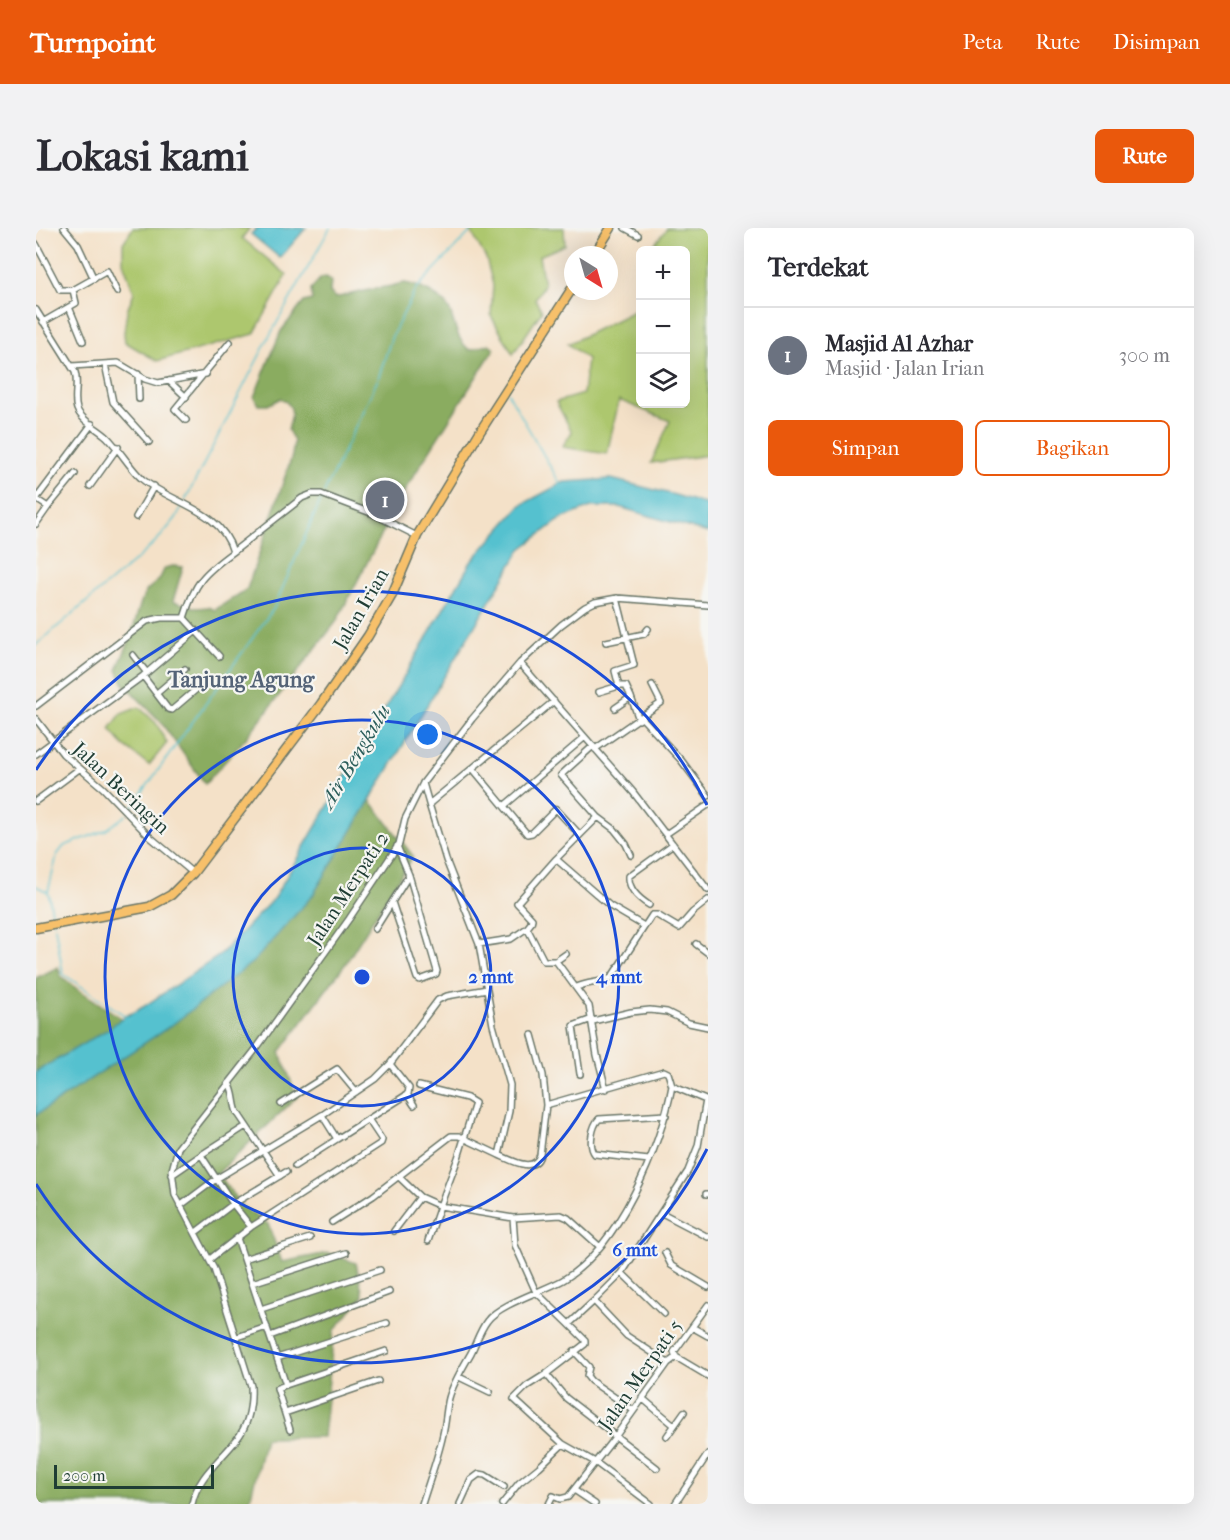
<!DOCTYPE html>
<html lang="id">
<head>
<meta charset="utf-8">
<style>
	:root { --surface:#fff; --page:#f2f2f3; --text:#2b2b33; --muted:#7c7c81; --line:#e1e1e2; --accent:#ea580c }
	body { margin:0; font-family:"IM FELL French Canon",serif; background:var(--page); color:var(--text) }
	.controls { position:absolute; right:18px; top:18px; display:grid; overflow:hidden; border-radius:9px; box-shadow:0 6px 24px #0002 }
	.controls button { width:54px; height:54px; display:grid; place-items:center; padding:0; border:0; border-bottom:2px solid var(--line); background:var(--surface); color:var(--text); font:30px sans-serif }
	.compass { position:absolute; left:528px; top:18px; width:54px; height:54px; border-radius:50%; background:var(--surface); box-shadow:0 6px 24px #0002; rotate:143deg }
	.scale { position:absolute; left:18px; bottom:15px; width:160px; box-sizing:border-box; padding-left:6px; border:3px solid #1f3d34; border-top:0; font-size:16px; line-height:21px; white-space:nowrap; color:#1f3d34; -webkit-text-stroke:4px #f6f6f2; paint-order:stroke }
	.you { position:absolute; left:392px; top:507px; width:21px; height:21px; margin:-15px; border:4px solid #fff; border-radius:50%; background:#1a73e8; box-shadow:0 0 0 9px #1a73e833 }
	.badge { display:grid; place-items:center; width:39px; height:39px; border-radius:50%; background:var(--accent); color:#fff; font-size:20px; font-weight:700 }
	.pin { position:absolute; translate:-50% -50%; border:3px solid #fff; box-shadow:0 2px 6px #0006 }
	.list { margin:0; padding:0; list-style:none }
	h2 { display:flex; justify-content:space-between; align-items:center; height:78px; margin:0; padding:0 24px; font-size:26px }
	h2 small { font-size:20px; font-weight:400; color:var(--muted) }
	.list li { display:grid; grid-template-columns:39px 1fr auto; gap:18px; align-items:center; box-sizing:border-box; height:96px; padding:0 24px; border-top:2px solid var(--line) }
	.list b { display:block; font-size:22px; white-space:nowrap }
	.list p { margin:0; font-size:20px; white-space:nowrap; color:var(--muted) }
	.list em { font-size:20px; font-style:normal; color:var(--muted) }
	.actions { display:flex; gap:12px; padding:18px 24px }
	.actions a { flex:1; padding:14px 0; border:2px solid var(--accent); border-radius:9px; text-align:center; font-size:21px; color:var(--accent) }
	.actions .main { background:var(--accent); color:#fff }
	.icon { flex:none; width:33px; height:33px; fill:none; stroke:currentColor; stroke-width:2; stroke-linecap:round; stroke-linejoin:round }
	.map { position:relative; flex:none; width:672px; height:1276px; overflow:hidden; border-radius:9px }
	header { display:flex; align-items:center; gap:36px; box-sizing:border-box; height:84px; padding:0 30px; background:var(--accent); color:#fff }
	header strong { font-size:28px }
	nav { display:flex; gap:33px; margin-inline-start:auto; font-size:21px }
	.intro { display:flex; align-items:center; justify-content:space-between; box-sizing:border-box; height:144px; padding:0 36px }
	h1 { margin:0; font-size:42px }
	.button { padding:15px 27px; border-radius:9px; background:var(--accent); color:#fff; font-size:21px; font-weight:700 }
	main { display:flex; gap:36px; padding:0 36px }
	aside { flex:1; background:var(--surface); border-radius:9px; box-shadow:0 6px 24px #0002 }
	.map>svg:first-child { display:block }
	.green { fill:#adc76e; stroke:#668251; stroke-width:1.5 }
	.forest { fill:#8aac61; stroke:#54744a; stroke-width:1.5 }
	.water { fill:#55c1cf; stroke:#3a7f82; stroke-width:1.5 }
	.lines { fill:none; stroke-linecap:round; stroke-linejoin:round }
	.stream { stroke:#55c1cf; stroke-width:1.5 }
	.street-casing { stroke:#6a7668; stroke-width:8 }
	.primary-casing { stroke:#6a7668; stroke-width:11 }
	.street { stroke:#fff; stroke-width:5 }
	.primary { stroke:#f7c06b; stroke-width:8 }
	.ring { fill:none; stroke:#1d4ed8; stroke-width:3 }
	.labels { text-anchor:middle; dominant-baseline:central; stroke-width:4.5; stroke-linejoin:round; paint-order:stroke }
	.street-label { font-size:20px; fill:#1f3d34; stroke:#f6f6f2 }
	.water-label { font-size:21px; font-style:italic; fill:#2c5e5b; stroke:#f6f6f2 }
	.quarter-label { font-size:22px; font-weight:bold; fill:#546377; stroke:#f6f6f2 }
	.centre { fill:#1d4ed8; stroke:#f6f6f2; stroke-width:3 }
	.ring-label { font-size:18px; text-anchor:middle; font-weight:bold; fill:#1d4ed8; stroke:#f6f6f2; stroke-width:4.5; stroke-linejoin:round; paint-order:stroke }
</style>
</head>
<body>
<header>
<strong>Turnpoint</strong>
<nav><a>Peta</a><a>Rute</a><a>Disimpan</a></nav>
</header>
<div class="intro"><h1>Lokasi kami</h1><a class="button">Rute</a></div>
<main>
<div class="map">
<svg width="672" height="1276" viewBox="0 0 672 1276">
	<rect width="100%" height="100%" fill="#f6f6f2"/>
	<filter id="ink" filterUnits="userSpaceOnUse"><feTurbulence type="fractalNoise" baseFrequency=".0167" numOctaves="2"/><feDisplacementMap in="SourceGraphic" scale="12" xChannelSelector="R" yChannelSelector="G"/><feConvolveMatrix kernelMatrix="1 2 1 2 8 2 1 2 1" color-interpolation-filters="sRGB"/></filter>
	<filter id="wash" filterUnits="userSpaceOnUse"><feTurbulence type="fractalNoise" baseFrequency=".008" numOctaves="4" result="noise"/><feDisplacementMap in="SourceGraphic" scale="24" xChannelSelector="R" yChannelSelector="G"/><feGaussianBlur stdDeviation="1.35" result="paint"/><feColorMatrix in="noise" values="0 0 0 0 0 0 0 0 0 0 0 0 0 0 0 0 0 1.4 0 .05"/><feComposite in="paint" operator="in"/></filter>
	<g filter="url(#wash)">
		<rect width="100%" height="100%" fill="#f4e1c8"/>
		<path class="green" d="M97,0H214L206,10L251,47L218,106L121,133L89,114L88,105L91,83L98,64L87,34V15Z
			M433,0H528L529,17L503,28L508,57L499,71L506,83L477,126L455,88L457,57L450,30Z
			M631,0H672V227L615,235L634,193L583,172L571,226L526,219L536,204L520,174L547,166L551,131L532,116L604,80V176H650V22H614Z
			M103,479L120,495L131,515L113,537L88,518L74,501L85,486Z"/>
		<path class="forest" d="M290,49L295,52L294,64L299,70C318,65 336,61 355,58C359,57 365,55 369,55C382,57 407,69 413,81C419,95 420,112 434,122L453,116L458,121L370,260L300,394L210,510L169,556L124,493L88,456L81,442L94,411L105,374L111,362L123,352L129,340L137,338L147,339L137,373L161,380L172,379L179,382L211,361L256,228L258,213L252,202C256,186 260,180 245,170L232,177H222L218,169L245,103L268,74L276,72L275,61L285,50Z
			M330,567L377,628L310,735L244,824L261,869L182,945L205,978L232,996L246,1034L292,1025L320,1035L327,1068L298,1103L287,1209L229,1210L213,1276H0V750L22,739L25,748L37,758L94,796L127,797Z"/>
		<path class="water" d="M221,0H270L244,30L215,6Z
			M575,251L639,267L672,277V305L583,279H555L525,291L485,321L277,667L218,733L136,797L0,887V844L74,800L84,791L107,779L184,727L238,670L435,334L485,277L528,254Z"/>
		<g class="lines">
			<path class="stream" d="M472,165L525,257
				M288,265L342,151L356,108L380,61L438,0
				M0,417L109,324L126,307L140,290L233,109L294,0
				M93,583L238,380L286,269
				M0,658L12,664
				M18,694L12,664L21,627L28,618L70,602L90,587
				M19,699L27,746L91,789"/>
		</g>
	</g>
	<g filter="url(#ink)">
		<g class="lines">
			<g class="street-casing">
				<path id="street" d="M28,0L42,17L58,51
					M589,0L602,7
					M0,16L24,62H37L71,43L81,64
					M33,79L47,113
					M0,82L39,144C43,156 37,169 41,181C45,192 62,201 71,209C84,222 93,239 106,251C136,276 185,281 197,324C167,346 159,354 148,390H125L111,393L0,478
					M7,94L40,75L37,62
					M69,136L77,174L113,214
					M36,138L82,135L109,151L122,155L170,146
					M102,146L103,171
					M133,153L150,169
					M150,192L139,181L194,114
					M54,258L82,219
					M0,271L56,196
					M0,271L12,279L39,246
					M100,289L118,258
					M0,296L12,279
					M197,324L266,270L276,266H285L335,285L381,308
					M581,370L598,437L579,443L583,458H590L595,469
					M148,390L183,428
					M570,414L608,406L612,401
					M97,427L111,445
					M484,435L597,564L672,662
					M107,448L132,481L136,482L163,459
					M563,464L583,458
					M121,465L149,441
					M579,480L595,469L603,492
					M606,490L645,532L672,568
					M0,491L27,526L67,560L113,608L157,645
					M557,518L525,547L562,589L578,601L590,616L595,627
					M559,521L625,475L616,457
					M0,526L107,448L160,403
					M437,541L491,606L496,605L520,581L544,607
					M387,555L393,576
					M0,573L43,541
					M468,578L549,509
					M562,589L520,631L481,675L496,691L495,695L491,700L508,733H520L553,778L561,827L570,861
					M630,606L672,577
					M520,631L574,678L608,698
					M356,674L381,750L384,752L400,746L401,743L373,647L361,618
					M613,677C602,670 592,661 593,648L637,616
					M339,701L373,647
					M443,716L475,711L491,700
					M660,716L672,725
					M520,733L530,726
					M541,759C552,754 564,755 575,750L616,687H621L643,700L657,684L672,672
					M557,793L595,784L614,782L631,784L653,795L672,799
					M496,807L507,847L510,877
					M544,846L537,798L556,791
					M193,855C199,865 197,874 201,884L244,948
					M383,858L431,870L439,875L422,930L404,978L477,990L525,987L532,990L563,1018
					M371,866L378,877
					M245,876L301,841L320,864
					M210,898L165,927L197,976L215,999
					M301,911L372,866L373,860L354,836
					M463,927C475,932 498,946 504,927L510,877L628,843L632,845L636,858
					M613,932L559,926C552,918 556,898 563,891L630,887
					M259,938L301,911L286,887
					M136,947L165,927
					M363,949L384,969L404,978L392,1013
					M670,966H672
					M144,978L180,951L286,887L339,851L354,836L402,772L411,768L451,761
					M626,985L672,1009
					M477,990L479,1017L500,1064L533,1096
					M296,994L337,968L415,908H423L463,927L473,883L474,857L457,797L443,716L410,632L393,576L518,473
					M358,1003L384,969
					M160,1004L197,976L250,944
					M201,1010L250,1157
					M629,1025L635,1037L672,1059
					M174,1031L215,999L345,915L346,912L332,891
					M208,1031L274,1010
					M586,1045L628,1086
					M216,1055L310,1025
					M558,1073L533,1096L549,1112V1116L510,1146L530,1170L621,1240
					M225,1081L344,1042
					M656,1099L672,1108
					M234,1108L353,1064
					M201,1109L231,1099
					M538,1123L553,1139L551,1148L555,1153L597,1182
					M640,1129L672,1148
					M241,1130L351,1095
					M632,1135L591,1108L558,1073L586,1045L652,943L662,918L670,872
					M510,1146L491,1158L478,1171L527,1216L559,1234L615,1276
					M423,1149L454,1164
					M606,1170L638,1197
					M249,1185L342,1153
					M254,1202L241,1160L350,1123
					M631,1208L648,1184
					M538,1262L559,1276
					M156,1276C161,1249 185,1232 201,1211C213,1196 216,1177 215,1158L178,1041L139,967L136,942L142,920L220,821L313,691L363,616L369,591L387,555L436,491L484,435L525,397L549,379L559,374L581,370L672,377
					M386,1276C393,1253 402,1230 407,1206C410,1194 410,1182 413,1170C417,1155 427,1139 435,1125C440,1115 444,1102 451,1093C463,1076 508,1063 527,1052C582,1020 625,919 636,858L672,873
					M424,1276L435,1252L443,1246L449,1247L468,1259
					M466,1276L483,1255L503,1239L527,1216
					M513,1276L517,1268L524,1271L532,1269L579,1209L632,1135L640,1129L638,1124L672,1077
					M639,1276L672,1226"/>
			</g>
			<g class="primary-casing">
				<path id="primary" d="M558,27L575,0
					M0,700L113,679L135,667L157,645L285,476L332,408L356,367L381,308L445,202L537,59"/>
			</g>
			<use href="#street" class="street"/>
			<use href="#primary" class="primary"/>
		</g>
	</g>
	<g class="ring">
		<circle cx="326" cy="749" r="129"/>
		<circle cx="326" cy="749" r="257"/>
		<path d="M671 921A386 386 0 0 1 0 956M0 542A386 386 0 0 1 671 577"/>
	</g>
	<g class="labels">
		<g class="street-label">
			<text transform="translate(325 381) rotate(-60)">Jalan Irian</text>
			<text transform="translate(85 560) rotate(43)">Jalan Beringin</text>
			<text transform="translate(312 661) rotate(-57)">Jalan Merpati 2</text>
			<text transform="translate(604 1147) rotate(-55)">Jalan Merpati 5</text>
		</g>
		<g class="water-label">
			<text transform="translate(319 528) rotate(-59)">Air Bengkulu</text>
		</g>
		<g class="quarter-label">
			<text x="205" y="452">Tanjung Agung</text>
		</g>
	</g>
	<circle cx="326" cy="749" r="9" class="centre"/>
	<g class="ring-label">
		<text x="455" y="755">2 mnt</text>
		<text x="583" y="755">4 mnt</text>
		<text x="599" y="1028">6 mnt</text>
	</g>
</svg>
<div class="controls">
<button>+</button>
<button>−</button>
<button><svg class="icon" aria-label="layers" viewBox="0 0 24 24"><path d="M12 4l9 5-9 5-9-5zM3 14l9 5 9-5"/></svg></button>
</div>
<svg class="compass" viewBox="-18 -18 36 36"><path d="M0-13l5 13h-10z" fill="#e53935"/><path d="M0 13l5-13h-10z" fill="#7c7c81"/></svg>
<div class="scale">200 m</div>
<div class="you"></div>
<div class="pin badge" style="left:349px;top:272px;background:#6b7280">1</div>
</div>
<aside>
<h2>Terdekat<small></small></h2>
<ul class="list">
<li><span class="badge" style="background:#6b7280">1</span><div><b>Masjid Al Azhar</b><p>Masjid · Jalan Irian</p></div><em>300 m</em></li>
</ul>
<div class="actions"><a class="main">Simpan</a><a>Bagikan</a></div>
</aside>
</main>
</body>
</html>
